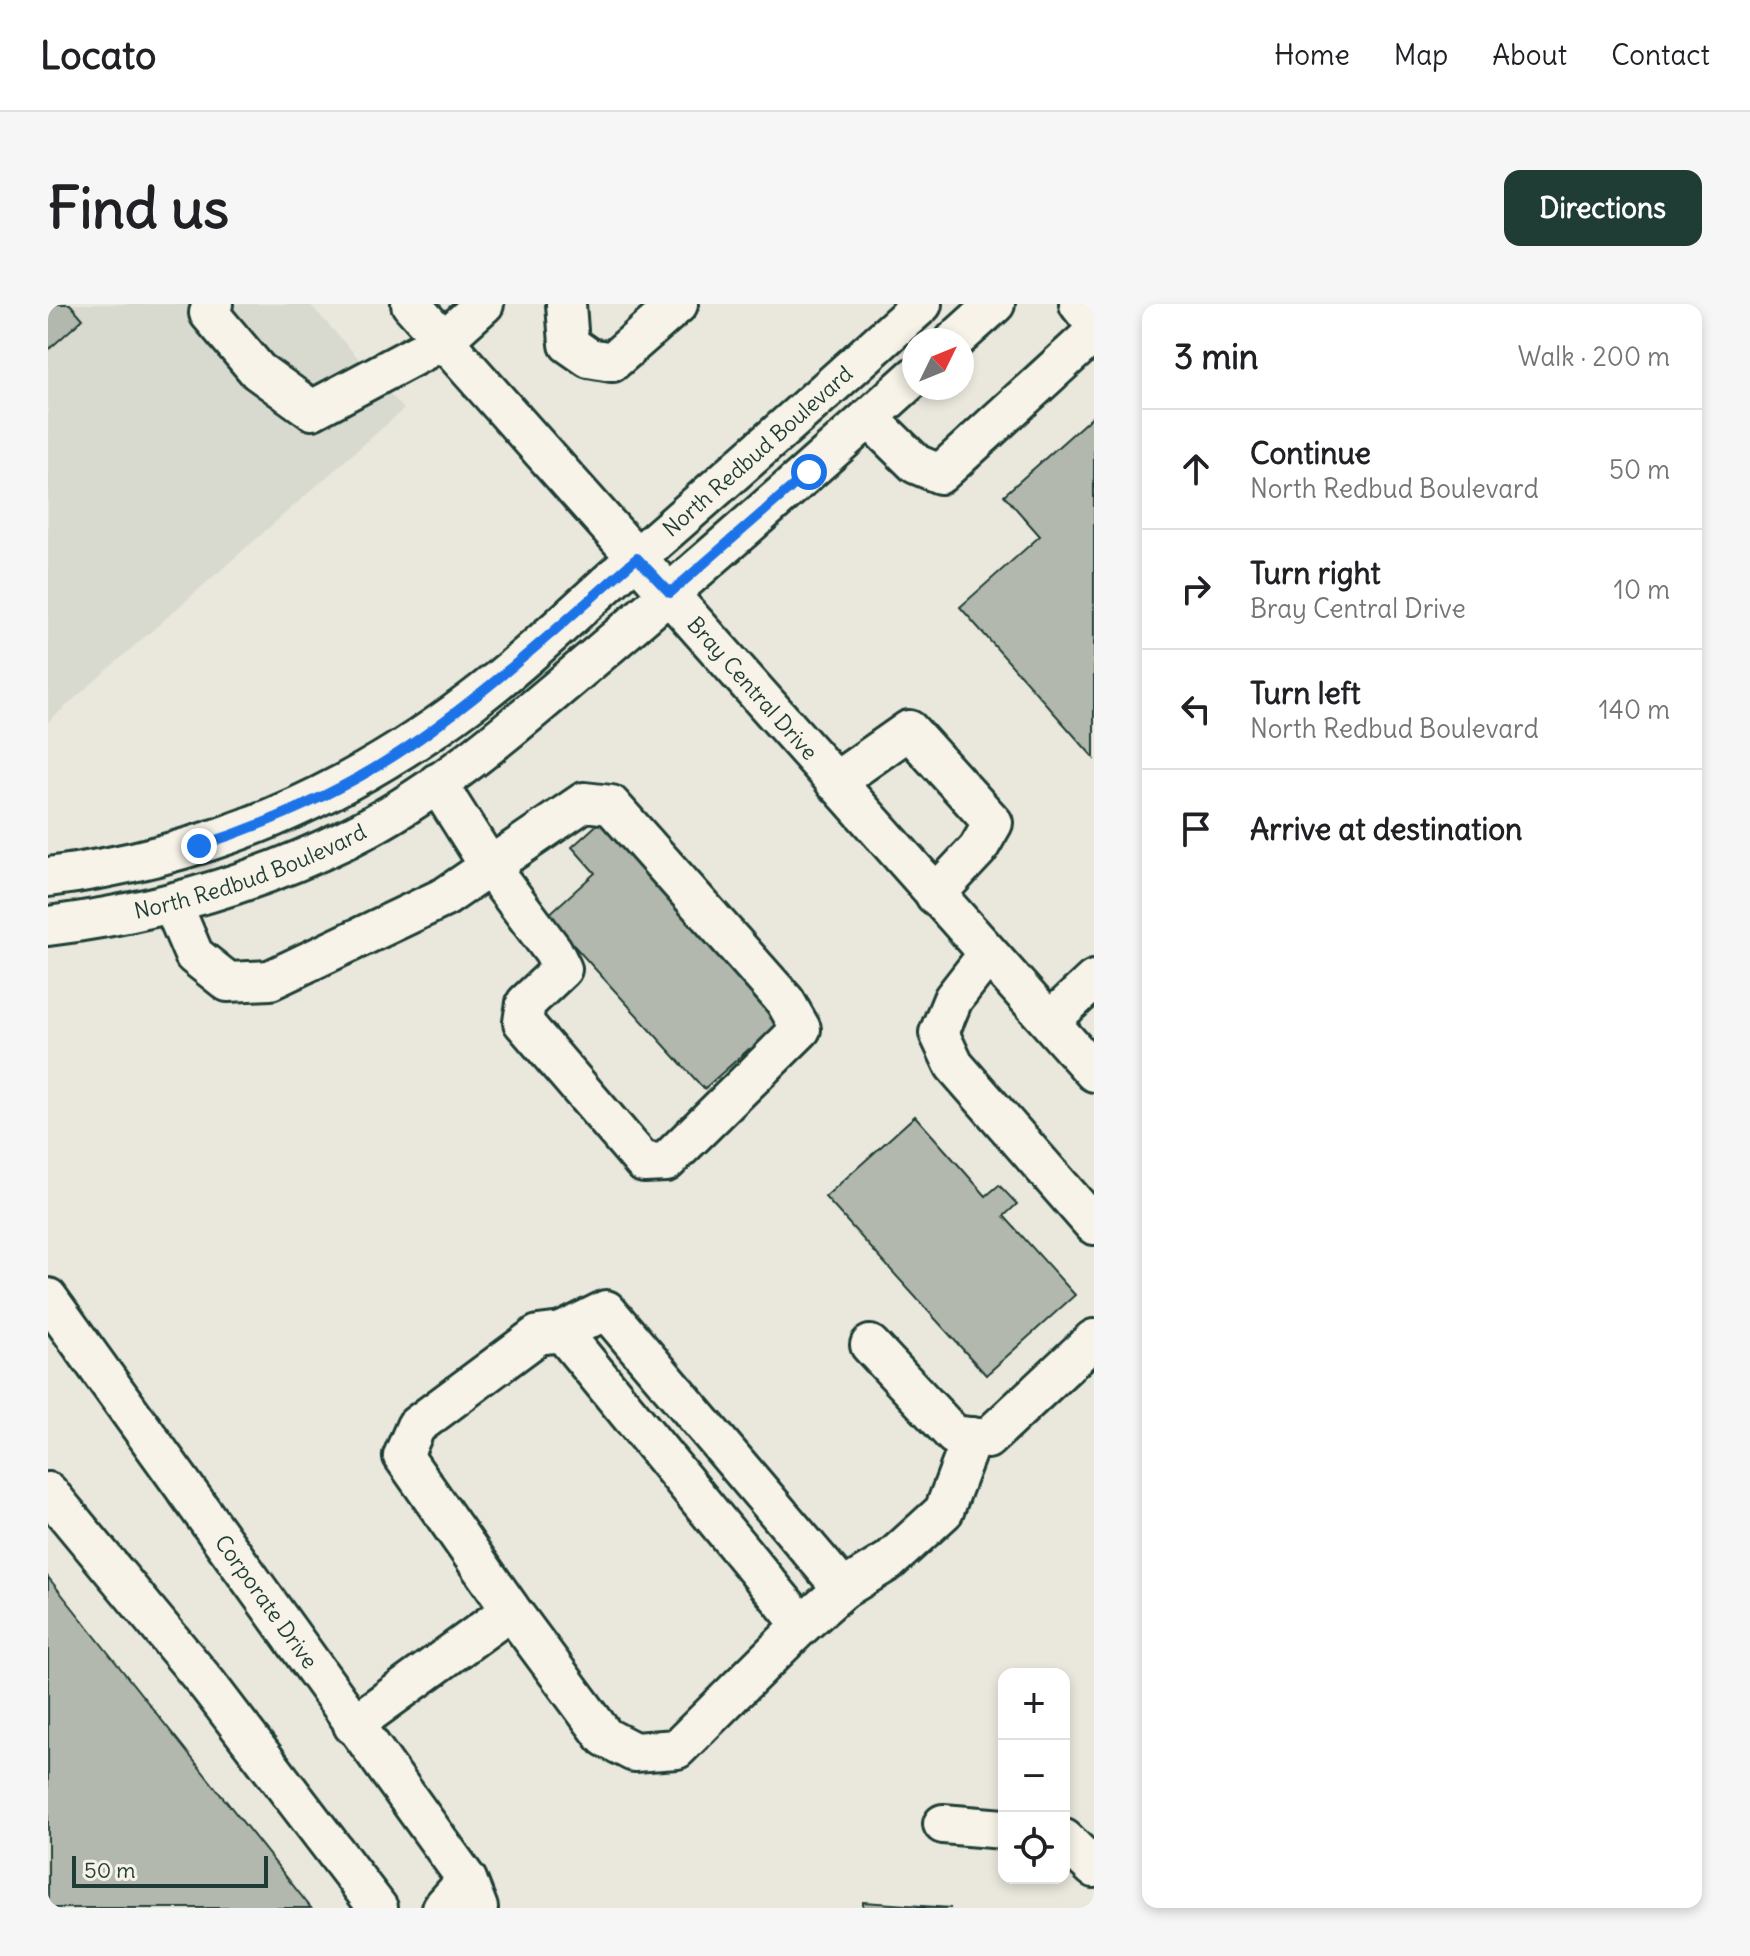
<!DOCTYPE html>
<html lang="en">
<head>
<meta charset="utf-8">
<style>
	:root { --surface:#fff; --page:#f6f6f6; --text:#202124; --muted:#757577; --line:#e0e0e0; --accent:#1f3d34 }
	body { margin:0; font-family:Delius,sans-serif; background:var(--page); color:var(--text) }
	.controls { position:absolute; right:24px; bottom:24px; display:grid; overflow:hidden; border-radius:16px; box-shadow:0 4px 12px #0003 }
	.controls button { width:72px; height:72px; display:grid; place-items:center; padding:0; border:0; border-bottom:2px solid var(--line); background:var(--surface); color:var(--text); font:40px sans-serif }
	.compass { position:absolute; left:854px; top:24px; width:72px; height:72px; border-radius:50%; background:var(--surface); box-shadow:0 4px 12px #0003; rotate:47deg }
	.scale { position:absolute; left:24px; bottom:20px; width:196px; box-sizing:border-box; padding-left:8px; border:4px solid #1f3d34; border-top:0; font-size:22px; line-height:28px; white-space:nowrap; color:#1f3d34; -webkit-text-stroke:6px #f7f3e8; paint-order:stroke }
	.stop { position:absolute; width:24px; height:24px; margin:-18px; border:6px solid #1a73e8; border-radius:50%; background:#fff }
	.stop.end { background:#1a73e8; border-color:#fff; box-shadow:0 2px 8px #0008 }
	.list { margin:0; padding:0; list-style:none }
	h2 { display:flex; justify-content:space-between; align-items:center; height:104px; margin:0; padding:0 32px; font-size:34px }
	h2 small { font-size:26px; font-weight:400; color:var(--muted) }
	.list li { display:grid; grid-template-columns:52px 1fr auto; gap:24px; align-items:center; box-sizing:border-box; height:120px; padding:0 32px; border-top:2px solid var(--line) }
	.list b { display:block; font-size:30px; white-space:nowrap }
	.list p { margin:0; font-size:26px; white-space:nowrap; color:var(--muted) }
	.list em { font-size:26px; font-style:normal; color:var(--muted) }
	.icon { flex:none; width:44px; height:44px; fill:none; stroke:currentColor; stroke-width:2; stroke-linecap:round; stroke-linejoin:round }
	.map { position:relative; flex:none; width:1046px; height:1604px; overflow:hidden; border-radius:16px }
	header { display:flex; align-items:center; gap:48px; box-sizing:border-box; height:112px; padding:0 40px; background:var(--surface); border-bottom:2px solid var(--line) }
	header strong { font-size:38px }
	nav { display:flex; gap:44px; margin-inline-start:auto; font-size:28px }
	.intro { display:flex; align-items:center; justify-content:space-between; box-sizing:border-box; height:192px; padding:0 48px }
	h1 { margin:0; font-size:56px }
	.button { padding:20px 36px; border-radius:16px; background:var(--accent); color:#fff; font-size:28px; font-weight:700 }
	main { display:flex; gap:48px; padding:0 48px }
	aside { flex:1; background:var(--surface); border-radius:16px; box-shadow:0 4px 12px #0003 }
	.map>svg:first-child { display:block }
	.built { fill:#d9dacf }
	.building { fill:#b2b8ae; stroke:#1f3d34; stroke-width:2 }
	.lines { fill:none; stroke-linecap:round; stroke-linejoin:round }
	.minor-casing { stroke:#1f3d34; stroke-width:44 }
	.minor { stroke:#f7f3e8; stroke-width:38 }
	.route { stroke:#1a73e8; stroke-width:10 }
	.labels { text-anchor:middle; dominant-baseline:central; stroke-width:6; stroke-linejoin:round; paint-order:stroke }
	.street-label { font-size:22px; fill:#1f3d34; stroke:#f7f3e8 }
</style>
</head>
<body>
<header>
<strong>Locato</strong>
<nav><a>Home</a><a>Map</a><a>About</a><a>Contact</a></nav>
</header>
<div class="intro"><h1>Find us</h1><a class="button">Directions</a></div>
<main>
<div class="map">
<svg width="1046" height="1604" viewBox="0 0 1046 1604">
	<rect width="100%" height="100%" fill="#eae8dd"/>
	<filter id="ink" filterUnits="userSpaceOnUse"><feTurbulence type="fractalNoise" baseFrequency=".0125" numOctaves="2"/><feDisplacementMap in="SourceGraphic" scale="16" xChannelSelector="R" yChannelSelector="G"/><feConvolveMatrix kernelMatrix="1 2 1 2 8 2 1 2 1" color-interpolation-filters="sRGB"/></filter>
	<g filter="url(#ink)">
		<path class="built" d="M0,0H262L356,105L0,418Z"/>
		<path class="building" d="M0,0H22L35,15L0,46Z
			M1046,111V454L912,303L992,232L956,191Z
			M553,517L741,725L709,754L701,745L656,785L499,612L547,569L524,543Z
			M867,812L938,892L951,881L969,900L956,912L1027,991L938,1071L777,893Z
			M0,1273L263,1604H0Z
			M815,1598L903,1604H815Z"/>
		<g class="lines">
			<g class="minor-casing">
				<g id="minor">
					<path d="M165,0L161,9L210,67L264,106L396,36L436,0"/>
					<path id="s1" d="M363,0L1046,768"/>
					<path d="M518,0L521,40L541,54L564,58L630,0"/>
					<path d="M1031,0L1046,19"/>
					<path d="M907,36L947,0"/>
					<path d="M821,114L868,160L892,170L1046,29"/>
					<path d="M787,478L861,426L945,519L930,545L887,591"/>
					<path id="s2" d="M0,573C161,552 296,494 425,396C479,355 529,306 580,261C679,175 777,88 874,0"/>
					<path d="M124,599L146,651L180,678L222,676L397,593L536,498L563,501L737,697L753,725L618,858L596,859L475,718L478,699L514,665L505,647L442,563L389,479"/>
					<path id="s3" d="M0,622C103,609 207,580 300,534C394,487 473,416 553,348C659,258 763,166 866,73"/>
					<path d="M940,650L905,695L891,729L906,761L1046,921"/>
					<path d="M1002,717L1046,676"/>
					<path id="s4" d="M0,994L419,1576L430,1604"/>
					<path d="M514,1028L558,1006L795,1285L754,1321"/>
					<path d="M822,1041L906,1131L939,1135L1046,1035"/>
					<path d="M0,1188L160,1381L330,1604"/>
					<path d="M795,1285L841,1257L896,1207L924,1133"/>
					<path d="M305,1421L463,1306L355,1152L368,1122L490,1031L514,1028L754,1321L629,1445L586,1448L557,1433L463,1306"/>
					<path d="M895,1520L956,1525"/>
					<path d="M1016,1535L1046,1564"/>
					<path d="M394,1604L419,1576"/>
				</g>
			</g>
			<use href="#minor" class="minor"/>
		</g>
	</g>
	<g class="lines" filter="url(#ink)">
		<path class="route" d="M151,542C219,520 289,489 349,450C435,393 511,322 589,254L622,289L761,168"/>
	</g>
	<g class="labels">
		<g class="street-label">
			<text stroke="none"><textPath href="#s2" startOffset="844">North Redbud Boulevard</textPath></text>
			<text stroke="none"><textPath href="#s1" startOffset="514">Bray Central Drive</textPath></text>
			<text stroke="none"><textPath href="#s3" startOffset="210">North Redbud Boulevard</textPath></text>
			<text stroke="none"><textPath href="#s4" startOffset="374">Corporate Drive</textPath></text>
		</g>
	</g>
</svg>
<div class="controls">
<button>+</button>
<button>−</button>
<button><svg class="icon" aria-label="locate" viewBox="0 0 24 24"><circle cx="12" cy="12" r="6"/><path d="M12 2v4M12 18v4M2 12h4M18 12h4"/></svg></button>
</div>
<svg class="compass" viewBox="-18 -18 36 36"><path d="M0-13l5 13h-10z" fill="#e53935"/><path d="M0 13l5-13h-10z" fill="#757577"/></svg>
<div class="scale">50 m</div>
<div class="stop" style="left:761px;top:168px"></div>
<div class="stop end" style="left:151px;top:542px"></div>
</div>
<aside>
<h2>3 min<small>Walk · 200 m</small></h2>
<ul class="list">
<li><svg class="icon" aria-label="ahead" viewBox="0 0 24 24"><path d="M12 20V5M6 11l6-6 6 6"/></svg><div><b>Continue</b><p>North Redbud Boulevard</p></div><em>50 m</em></li>
<li><svg class="icon" aria-label="right" viewBox="0 0 24 24"><path d="M7 20v-9h11M14 6l5 5-5 5"/></svg><div><b>Turn right</b><p>Bray Central Drive</p></div><em>10 m</em></li>
<li><svg class="icon" aria-label="left" viewBox="0 0 24 24"><path d="M17 20v-9H6M10 6l-5 5 5 5"/></svg><div><b>Turn left</b><p>North Redbud Boulevard</p></div><em>140 m</em></li>
<li><svg class="icon" aria-label="arrive" viewBox="0 0 24 24"><path d="M6 21V4h12l-3 4 3 4H6"/></svg><div><b>Arrive at destination</b></div></li>
</ul>
</aside>
</main>
</body>
</html>
